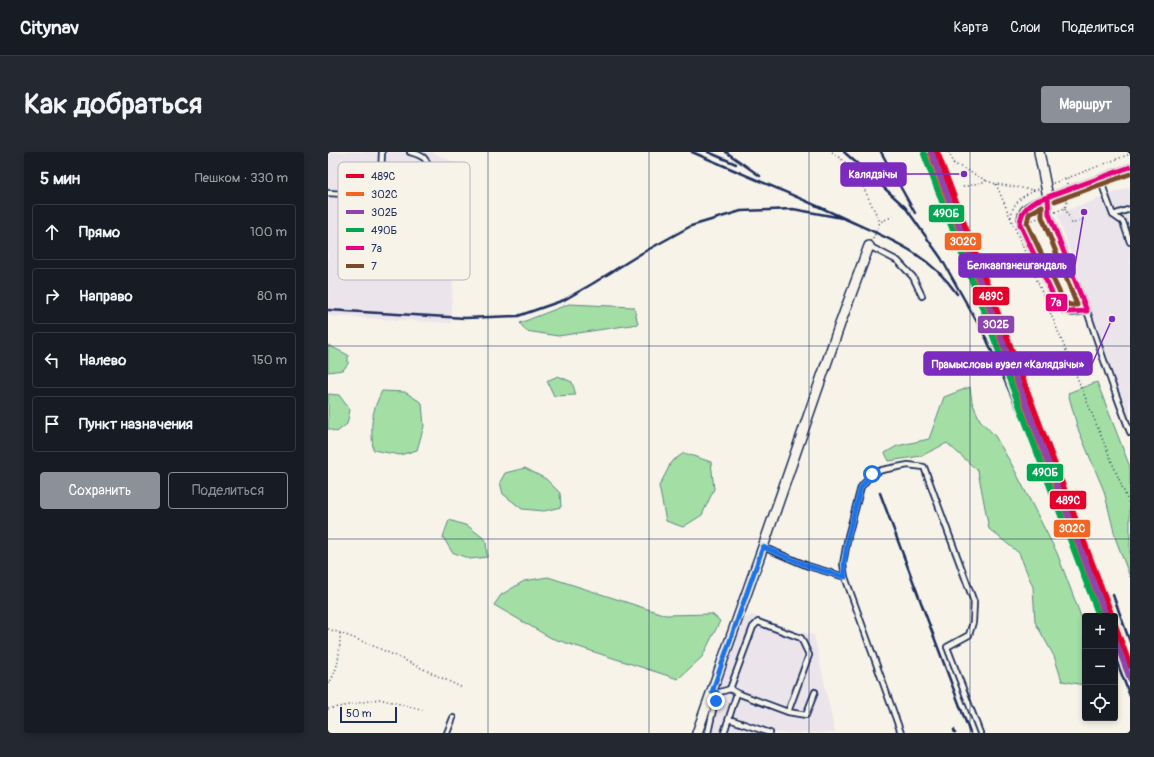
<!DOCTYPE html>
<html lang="ru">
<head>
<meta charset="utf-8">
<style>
	:root { --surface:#171b24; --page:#242831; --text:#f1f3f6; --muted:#9ea1a6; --line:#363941; --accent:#8c9099 }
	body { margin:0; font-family:Pangolin,sans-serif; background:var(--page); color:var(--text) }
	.controls { position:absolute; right:12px; bottom:12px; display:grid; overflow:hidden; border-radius:4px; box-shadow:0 2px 6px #0003 }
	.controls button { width:36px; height:36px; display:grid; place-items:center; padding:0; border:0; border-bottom:1px solid var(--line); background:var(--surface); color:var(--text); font:20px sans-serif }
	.scale { position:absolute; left:12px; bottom:10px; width:57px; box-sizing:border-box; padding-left:4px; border:2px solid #1b2f5e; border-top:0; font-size:11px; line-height:14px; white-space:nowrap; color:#1b2f5e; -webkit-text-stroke:3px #f7f3e8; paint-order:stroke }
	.stop { position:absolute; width:12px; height:12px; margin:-9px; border:3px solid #1a73e8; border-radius:50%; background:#fff }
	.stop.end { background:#1a73e8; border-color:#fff; box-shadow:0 1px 4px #0008 }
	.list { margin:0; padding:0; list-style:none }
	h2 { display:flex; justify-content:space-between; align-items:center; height:52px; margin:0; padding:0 16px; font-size:17px }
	h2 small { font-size:13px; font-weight:400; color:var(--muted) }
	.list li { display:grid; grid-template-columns:26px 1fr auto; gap:12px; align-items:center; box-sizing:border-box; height:56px; margin:0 8px 8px; padding:0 8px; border:1px solid var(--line); border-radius:4px }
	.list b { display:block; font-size:15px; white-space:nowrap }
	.list em { font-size:13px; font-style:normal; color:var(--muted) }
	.actions { display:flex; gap:8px; padding:12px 16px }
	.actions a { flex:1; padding:9px 0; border:1px solid var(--accent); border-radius:4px; text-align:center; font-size:14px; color:var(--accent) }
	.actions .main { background:var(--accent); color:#fff }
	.icon { flex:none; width:22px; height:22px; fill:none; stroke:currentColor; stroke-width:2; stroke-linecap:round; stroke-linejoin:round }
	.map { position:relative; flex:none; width:802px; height:581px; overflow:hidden; border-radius:4px }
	header { display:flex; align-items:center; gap:24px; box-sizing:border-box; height:56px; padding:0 20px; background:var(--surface); border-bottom:1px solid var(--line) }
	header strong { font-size:19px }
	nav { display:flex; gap:22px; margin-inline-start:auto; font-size:14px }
	.intro { display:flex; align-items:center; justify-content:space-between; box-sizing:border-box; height:96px; padding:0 24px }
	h1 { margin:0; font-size:28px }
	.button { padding:10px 18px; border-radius:4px; background:var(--accent); color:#fff; font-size:14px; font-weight:700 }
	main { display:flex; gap:24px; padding:0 24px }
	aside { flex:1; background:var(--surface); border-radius:4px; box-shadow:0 2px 6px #0003 }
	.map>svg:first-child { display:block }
	.built { fill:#ebe4eb }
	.green { fill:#a3dea5; stroke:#5f8682 }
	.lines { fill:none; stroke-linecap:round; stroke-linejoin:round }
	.service-casing { stroke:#1b2f5e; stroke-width:8 }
	.minor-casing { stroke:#1b2f5e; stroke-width:12 }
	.path { stroke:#1b2f5e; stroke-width:1.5; stroke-dasharray:1 3; stroke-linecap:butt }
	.service { stroke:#f7f3e8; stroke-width:4.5 }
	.minor { stroke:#f7f3e8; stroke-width:9 }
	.rail { stroke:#1b2f5e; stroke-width:2.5 }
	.bus-1-casing { stroke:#f7f3e8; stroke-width:8 }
	.bus-2-casing { stroke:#f7f3e8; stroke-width:8 }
	.bus-1 { stroke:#e5007d; stroke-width:5 }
	.bus-2 { stroke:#7a4b2a; stroke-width:5 }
	.rail-1-casing { stroke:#f7f3e8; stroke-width:9 }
	.rail-2-casing { stroke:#f7f3e8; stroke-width:9 }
	.rail-3-casing { stroke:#f7f3e8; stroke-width:9 }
	.rail-4-casing { stroke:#f7f3e8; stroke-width:9 }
	.rail-1 { stroke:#e4002b; stroke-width:6 }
	.rail-2 { stroke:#f26522; stroke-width:6 }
	.rail-3 { stroke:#8e44ad; stroke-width:6 }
	.rail-4 { stroke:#00a651; stroke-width:6 }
	.route { stroke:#1a73e8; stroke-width:5 }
	.grid { fill:none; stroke:#1b2f5e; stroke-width:1; stroke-opacity:0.55 }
	.key { fill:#f7f3e8; stroke:#b5b8bf; stroke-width:1 }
	.key-label { font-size:11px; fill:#1b2f5e }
	.leader { fill:none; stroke:#7b2cbf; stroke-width:1.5 }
	.callout-dot { fill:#7b2cbf; stroke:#f7f3e8; stroke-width:1.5 }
	.callout { fill:#7b2cbf; stroke:#7b2cbf; stroke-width:1.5 }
	.callout-label { font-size:11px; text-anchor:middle; font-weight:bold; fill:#fff }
	.line-badge { stroke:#f7f3e8; stroke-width:1.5 }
	.badge-label { font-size:11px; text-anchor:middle; font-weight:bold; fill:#fff }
</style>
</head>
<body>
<header>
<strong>Citynav</strong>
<nav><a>Карта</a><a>Слои</a><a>Поделиться</a></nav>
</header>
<div class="intro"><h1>Как добраться</h1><a class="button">Маршрут</a></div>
<main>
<aside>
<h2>5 мин<small>Пешком · 330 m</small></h2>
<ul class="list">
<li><svg class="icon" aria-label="ahead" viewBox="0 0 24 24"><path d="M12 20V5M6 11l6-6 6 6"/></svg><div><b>Прямо</b></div><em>100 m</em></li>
<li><svg class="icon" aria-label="right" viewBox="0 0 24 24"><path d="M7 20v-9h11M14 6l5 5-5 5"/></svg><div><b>Направо</b></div><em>80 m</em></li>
<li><svg class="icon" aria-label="left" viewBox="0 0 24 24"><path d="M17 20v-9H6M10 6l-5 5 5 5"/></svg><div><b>Налево</b></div><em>150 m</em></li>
<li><svg class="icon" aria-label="arrive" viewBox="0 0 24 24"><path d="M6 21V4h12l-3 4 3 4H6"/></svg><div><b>Пункт назначения</b></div></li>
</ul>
<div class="actions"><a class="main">Сохранить</a><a>Поделиться</a></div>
</aside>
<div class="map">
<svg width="802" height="581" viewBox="0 0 802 581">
	<rect width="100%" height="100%" fill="#f7f3e8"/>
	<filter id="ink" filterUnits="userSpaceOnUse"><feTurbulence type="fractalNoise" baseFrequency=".025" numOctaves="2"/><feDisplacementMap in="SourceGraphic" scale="8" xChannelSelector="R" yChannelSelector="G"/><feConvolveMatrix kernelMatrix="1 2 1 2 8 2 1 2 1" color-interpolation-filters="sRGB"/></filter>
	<g filter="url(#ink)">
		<path class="built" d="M0,0H104L130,12L123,171L0,164Z
			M802,35V273L729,62Z
			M424,463L465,478L486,483L507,581H375L385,549L391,548L393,543L390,534L416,467Z"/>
		<path class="green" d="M241,152L306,155L310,172L230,184L198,179L192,171Z
			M0,193L20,203V212L15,218L0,220Z
			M230,224L244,230L248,243L226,244L219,229Z
			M769,230L802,315V425L788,388L776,339L750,277L740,241Z
			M642,235L644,250L652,268L667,284L684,313L729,401L757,475V532L756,533L734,529L726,504L707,470L705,435L691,401L661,377L650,319L619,291L593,304L561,309L557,301L569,294L601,287L616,245Z
			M54,239L77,240L94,251L96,274L89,298L72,303L45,298C43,273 42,263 54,239Z
			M0,242L11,243L22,258L19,272L9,280L0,277Z
			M356,301L383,310L386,337L374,363L355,375L338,369L331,334L339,319L343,310Z
			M197,316L218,327L232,341L233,355L216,359L194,357L175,342L172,330L177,321Z
			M121,368L140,374L158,388L159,405L142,407L124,400L115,385Z
			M220,425L338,463L384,462L392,469L374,505L350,527L223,486L166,453L173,443L196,429Z"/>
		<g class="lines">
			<g class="service-casing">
				<path id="service" d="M776,25L775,35L779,47L785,63L795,70L802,90
					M0,41L64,45
					M52,44L54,0
					M73,45C80,46 89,48 95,44C104,39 103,13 96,6C92,3 86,1 82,0
					M720,45L721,62L759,159L783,229L802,280
					M785,63L802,57
					M541,94L570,109L585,125L594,144
					M759,159C747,161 739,163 730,154L692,72C692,59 696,55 708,49L802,15
					M435,395L480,414L517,425
					M402,537L425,475L430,470L473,486L481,503L460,560L409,541
					M383,540H392L402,537L409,541L396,581
					M460,560L478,563L487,540
					M401,567L442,581
					M119,581L125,566
					M380,581L389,540
					M573,581L517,425L515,412L520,384L533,335L544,322L554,318L580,313L596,315L646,450L645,470L641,483L619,495L652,581"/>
			</g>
			<g class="minor-casing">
				<path id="minor" d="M711,0L720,45
					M369,581L435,395L512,172L541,94"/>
			</g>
			<path class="path" d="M504,0L527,18L552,70
				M597,0L613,44
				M621,0L627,15
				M625,11L659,29
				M725,31L737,27
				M668,32L706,121L802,354
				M739,32L737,27L802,2
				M780,33L802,25
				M635,35L659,29L668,32L706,38L711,37
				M737,56L744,72L756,67
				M727,60L737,56L740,47L769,37
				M683,65C684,51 695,44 706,38
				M697,71L716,64
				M545,87L552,70L568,63
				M0,477C45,491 92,516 135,536
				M0,532C11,518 12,498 12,480
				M0,557L51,547L96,558"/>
			<use href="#service" class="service"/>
			<use href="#minor" class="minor"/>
			<path class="rail" d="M364,0C412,21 461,41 509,63C555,85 599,98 629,142
				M380,0L408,12
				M398,0L432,24
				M516,0L542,23L577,55L613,106L658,186L718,323
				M553,0L587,61
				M0,158L137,166L190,164L236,148L264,132L314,101L363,74L413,59L465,57L514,66
				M552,341L642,581
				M741,384L772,464
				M766,430L769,445
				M785,443L802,490
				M789,478L802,505
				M787,505L802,544
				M626,578L627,581"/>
			<g class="bus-1-casing">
				<path id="bus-1" d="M720,45L721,62L759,159L740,160L730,154L692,72C693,60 698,55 708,49L802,15"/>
			</g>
			<g class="bus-2-casing">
				<path id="bus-2" d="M727,49L802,22
					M714,54V65L749,153H742L736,150L699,71L701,62Z"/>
			</g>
			<use href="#bus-1" class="bus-1"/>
			<use href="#bus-2" class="bus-2"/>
			<g class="rail-1-casing">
				<path id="rail-1" d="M609,0L784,464
					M787,473L802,514"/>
			</g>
			<g class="rail-2-casing">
				<path id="rail-2" d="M602,2L777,464"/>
			</g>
			<g class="rail-3-casing">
				<path id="rail-3" d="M603,0L778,464
					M787,487L802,527"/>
			</g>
			<g class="rail-4-casing">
				<path id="rail-4" d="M596,2L771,464"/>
			</g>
			<use href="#rail-1" class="rail-1"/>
			<use href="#rail-2" class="rail-2"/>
			<use href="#rail-3" class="rail-3"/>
			<use href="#rail-4" class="rail-4"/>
		</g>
	</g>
	<g class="lines" filter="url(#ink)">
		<path class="route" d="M388,549L389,540H384L435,395L480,414L517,425L516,412L520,384L533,335L544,322"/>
	</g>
	<path class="grid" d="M160,0V581M321,0V581M481,0V581M642,0V581M0,194H802M0,387H802"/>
	<rect x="10" y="10" width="132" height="118" rx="6" class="key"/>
	<rect x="18" y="22" width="18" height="4" fill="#e4002b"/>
	<rect x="18" y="40" width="18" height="4" fill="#f26522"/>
	<rect x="18" y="58" width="18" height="4" fill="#8e44ad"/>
	<rect x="18" y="76" width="18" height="4" fill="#00a651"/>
	<rect x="18" y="94" width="18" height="4" fill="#e5007d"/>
	<rect x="18" y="112" width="18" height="4" fill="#7a4b2a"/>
	<g class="key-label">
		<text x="43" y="28">489С</text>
		<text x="43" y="46">302С</text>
		<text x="43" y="64">302Б</text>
		<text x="43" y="82">490Б</text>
		<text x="43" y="100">7а</text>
		<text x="43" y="118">7</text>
	</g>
	<path class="leader" d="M636 22L578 22M756 60L747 113M784 167L764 212"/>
	<g class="callout-dot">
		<circle cx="636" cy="22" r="4"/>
		<circle cx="756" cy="60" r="4"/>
		<circle cx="784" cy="167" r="4"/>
	</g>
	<g class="callout">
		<rect x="513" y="11" width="65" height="23" rx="4"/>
		<rect x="631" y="102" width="116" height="23" rx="4"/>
		<rect x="596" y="200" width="168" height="23" rx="4"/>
	</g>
	<g class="callout-label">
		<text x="545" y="26">Калядзічы</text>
		<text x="689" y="117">Белкаапзнешгандаль</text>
		<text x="680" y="216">Прамысловы вузел «Калядзічы»</text>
	</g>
	<g class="line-badge">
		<rect x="600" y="52" width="37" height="19" rx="4" fill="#00a651"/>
		<rect x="616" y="80" width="38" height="19" rx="4" fill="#f26522"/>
		<rect x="644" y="134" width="38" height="20" rx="4" fill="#e4002b"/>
		<rect x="717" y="141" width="23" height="19" rx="4" fill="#e5007d"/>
		<rect x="649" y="163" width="38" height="19" rx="4" fill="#8e44ad"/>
		<rect x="698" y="311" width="38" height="19" rx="4" fill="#00a651"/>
		<rect x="721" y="338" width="38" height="20" rx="4" fill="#e4002b"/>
		<rect x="725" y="367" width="38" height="19" rx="4" fill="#f26522"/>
	</g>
	<g class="badge-label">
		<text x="618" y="65">490Б</text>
		<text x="635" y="93">302С</text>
		<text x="663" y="148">489С</text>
		<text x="728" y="154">7а</text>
		<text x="668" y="176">302Б</text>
		<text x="717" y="324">490Б</text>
		<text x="740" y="352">489С</text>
		<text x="744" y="380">302С</text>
	</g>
</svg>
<div class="controls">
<button>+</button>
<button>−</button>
<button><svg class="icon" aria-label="locate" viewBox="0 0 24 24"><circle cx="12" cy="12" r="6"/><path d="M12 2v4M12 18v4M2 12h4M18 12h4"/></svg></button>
</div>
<div class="scale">50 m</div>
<div class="stop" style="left:544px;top:322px"></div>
<div class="stop end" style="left:388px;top:549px"></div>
</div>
</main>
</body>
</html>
